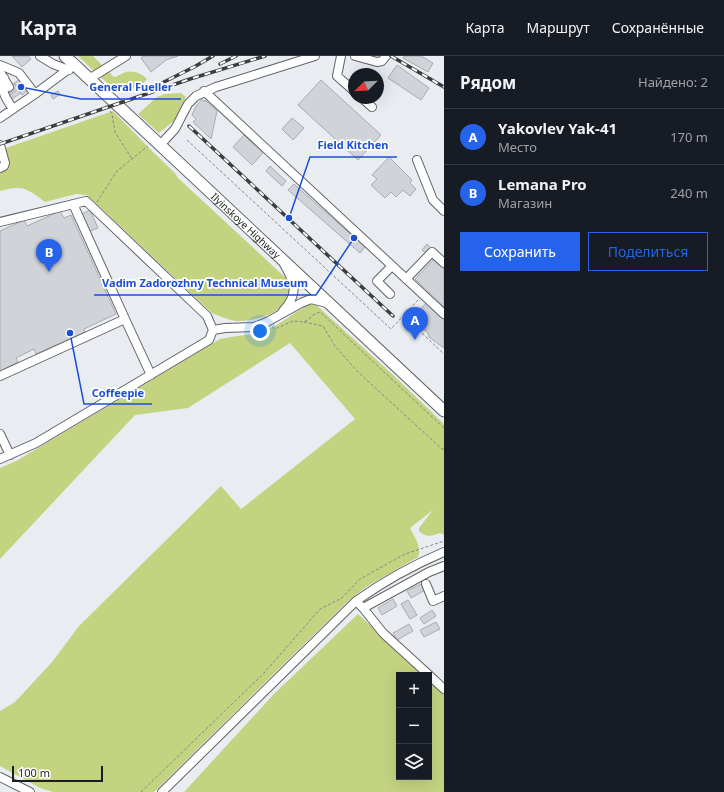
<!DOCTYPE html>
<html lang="ru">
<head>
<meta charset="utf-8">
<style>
	:root { --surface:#171b24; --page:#20242c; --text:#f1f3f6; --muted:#9ea1a6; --line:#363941; --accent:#2563eb }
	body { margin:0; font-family:"Noto Sans",sans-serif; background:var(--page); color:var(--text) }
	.controls { position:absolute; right:12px; bottom:12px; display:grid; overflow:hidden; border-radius:0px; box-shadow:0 4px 16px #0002 }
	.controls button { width:36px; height:36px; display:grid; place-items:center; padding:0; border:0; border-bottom:1px solid var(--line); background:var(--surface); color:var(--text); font:20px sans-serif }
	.compass { position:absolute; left:348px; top:12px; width:36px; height:36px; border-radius:50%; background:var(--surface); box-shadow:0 4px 16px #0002; rotate:246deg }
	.scale { position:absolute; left:12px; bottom:10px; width:91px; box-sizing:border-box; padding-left:4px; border:2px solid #1c1d1f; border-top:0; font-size:11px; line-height:14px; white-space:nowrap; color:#1c1d1f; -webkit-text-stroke:3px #fff; paint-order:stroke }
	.you { position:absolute; left:260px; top:275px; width:14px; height:14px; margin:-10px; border:3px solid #fff; border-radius:50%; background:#1a73e8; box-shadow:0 0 0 6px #1a73e833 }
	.badge { display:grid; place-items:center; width:26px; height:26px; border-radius:50%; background:var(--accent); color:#fff; font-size:13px; font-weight:700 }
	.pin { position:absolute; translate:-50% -33px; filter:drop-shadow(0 1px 2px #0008) }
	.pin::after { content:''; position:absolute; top:21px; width:14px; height:12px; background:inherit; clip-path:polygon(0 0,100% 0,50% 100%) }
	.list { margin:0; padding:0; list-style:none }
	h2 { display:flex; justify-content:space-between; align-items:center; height:52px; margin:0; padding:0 16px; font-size:17px }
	h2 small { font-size:13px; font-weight:400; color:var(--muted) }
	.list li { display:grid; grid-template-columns:26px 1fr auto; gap:12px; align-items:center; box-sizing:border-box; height:56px; padding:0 16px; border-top:1px solid var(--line) }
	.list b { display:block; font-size:15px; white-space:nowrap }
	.list p { margin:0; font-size:13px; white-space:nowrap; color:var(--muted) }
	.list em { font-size:13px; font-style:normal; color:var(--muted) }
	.actions { display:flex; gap:8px; padding:12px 16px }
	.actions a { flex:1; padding:9px 0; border:1px solid var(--accent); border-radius:0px; text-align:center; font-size:14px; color:var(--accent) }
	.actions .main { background:var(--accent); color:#fff }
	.icon { flex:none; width:22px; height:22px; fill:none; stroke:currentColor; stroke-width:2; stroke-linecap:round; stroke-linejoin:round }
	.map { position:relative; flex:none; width:444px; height:736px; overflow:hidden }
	header { display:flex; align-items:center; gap:24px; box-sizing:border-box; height:56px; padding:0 20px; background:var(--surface); border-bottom:1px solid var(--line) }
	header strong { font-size:19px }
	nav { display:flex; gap:22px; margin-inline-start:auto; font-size:14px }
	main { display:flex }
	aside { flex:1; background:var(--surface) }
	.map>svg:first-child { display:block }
	.green { fill:#c4d380 }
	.building { fill:#d0d3d8; stroke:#a8abb0 }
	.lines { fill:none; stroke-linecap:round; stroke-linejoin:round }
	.minor-tunnel { stroke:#c0c3c8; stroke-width:8; stroke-dasharray:8 4; stroke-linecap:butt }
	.minor-casing { stroke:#606367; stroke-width:10 }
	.major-casing { stroke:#606367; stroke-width:13 }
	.path { stroke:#85888b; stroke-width:1; stroke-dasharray:3 2; stroke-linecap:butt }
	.minor { stroke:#fff; stroke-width:8 }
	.major { stroke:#fff; stroke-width:11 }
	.rail-casing { stroke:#3b3d3f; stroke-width:3.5 }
	.rail { stroke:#fff; stroke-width:2; stroke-dasharray:6; stroke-linecap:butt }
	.labels { text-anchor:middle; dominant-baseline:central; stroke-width:3.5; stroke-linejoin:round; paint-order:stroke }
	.street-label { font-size:10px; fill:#1c1d1f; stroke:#fff }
	.leader { fill:none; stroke:#1d4ed8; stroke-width:1.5 }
	.callout-dot { fill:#1d4ed8; stroke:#fff; stroke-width:1.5 }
	.callout-label { font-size:11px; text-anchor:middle; font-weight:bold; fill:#1d4ed8; stroke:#fff; stroke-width:3.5; stroke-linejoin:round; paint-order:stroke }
</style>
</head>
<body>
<header>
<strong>Карта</strong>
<nav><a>Карта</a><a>Маршрут</a><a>Сохранённые</a></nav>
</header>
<main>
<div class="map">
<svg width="444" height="736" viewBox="0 0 444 736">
	<rect width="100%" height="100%" fill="#e9edf2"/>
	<path class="green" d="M78,0H93L114,21C119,20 122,17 126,16C135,14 142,18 147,23L140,31L133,32L118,37Z
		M181,37L186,41L175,64L159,77L138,58L157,41L165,38Z
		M113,55L153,96L175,117L178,122L288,224C289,226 290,230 290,233C291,256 254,266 236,265C228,264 220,260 212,257L87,139L76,138L45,146C26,132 23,129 0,135V94Z
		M314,247L391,317L444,368V479L440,477C431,480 427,482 419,475V472L433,454L410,472C415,482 422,491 418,501L366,531L349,544L154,736H53L40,732L0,710V655L15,646L53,605L79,570L221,430L241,453L355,363L290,287L188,352L135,359L0,503V412L18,404L220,283C236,279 252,280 267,274C284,267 296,253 314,247Z
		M358,558L424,619H399V721H429V624L444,638V736H184L274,638Z"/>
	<path class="building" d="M12,0H28L31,3L22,11Z
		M143,0H178L166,4L151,16L141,2Z
		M404,0H421L433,7L428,16L403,2Z
		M397,9L429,32L421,44L388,22Z
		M21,23L28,34L22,39L14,27Z
		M321,24L381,79L358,104L298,49Z
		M14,27L21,37L10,44L4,34Z
		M58,35L60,38L53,43L51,39Z
		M202,43L204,46L205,44L217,55L211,83L193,66L196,63L192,59L196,50Z
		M292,62L304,72L293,84L282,73Z
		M244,79L263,97L252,109L233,91Z
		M389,101L412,124L410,127L416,133L410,140L403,134L396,141L391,136L385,142L371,129L377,123L372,119Z
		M270,110L286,125L282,130L266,115Z
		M294,128L365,191L360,197L288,134Z
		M90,154L98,172L88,176L80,159Z
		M60,155L64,162L71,159L116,258L84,273L85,276L36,298L34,293L16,302L18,306L0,315V175L24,164L27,170Z
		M427,188L431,192L426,197L422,194Z
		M434,203L444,213V251L415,223Z
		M426,247L444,264V292L429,281L428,277L412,262Z
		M421,528L425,534L411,542L407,535Z
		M393,543L397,550L382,559L378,552Z
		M408,544L417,559L410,563L401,548Z
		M432,554L436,560L424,568L420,562Z
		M436,566L440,573L424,581L420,574Z
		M409,568L413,575L397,584L393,577Z"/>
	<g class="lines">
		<path class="minor-tunnel" d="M9,31L16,41"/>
		<g class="minor-casing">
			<path id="minor" d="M40,0L53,8L69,14
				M341,0L337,20L354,35
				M355,0L377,6L382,5L386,0
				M0,9L19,17L35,38
				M0,16L9,31
				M4,22C0,34 6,43 13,53
				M89,23L126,0
				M204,35L444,258
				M362,42L372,51
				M0,62L35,38L74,9
				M0,89L5,107L4,110L0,112
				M160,89L175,73L188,48L196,40L216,31L315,0
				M417,104L433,144L444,155
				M73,148L125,263
				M0,166L86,145L207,260L213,274L209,284L36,387L0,403
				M406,223L432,196L444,207
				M390,238L377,225L392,210
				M283,255C299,238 295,227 284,208
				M213,274L225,272L254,271L267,266L301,247L311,243L327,247
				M0,320L125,263L151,319
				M0,378L10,399
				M426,528L433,545L444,540
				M356,545L362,551H365L429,516L444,510
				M363,552L383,577L429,619
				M429,619L444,633
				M0,721L30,736
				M162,736L356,545C383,526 413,509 444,496"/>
		</g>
		<g class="major-casing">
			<g id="major">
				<path id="s1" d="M65,0L444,355"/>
			</g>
		</g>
		<path class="path" d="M110,55L112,58L115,76L132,103
			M187,84L391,273L418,244
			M97,146L117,115L148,90
			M404,260L444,298
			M304,266L323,270L335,290L358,316L442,393H444
			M272,271L275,273L293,265L303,266L308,264L313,259L320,256L444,372
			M141,736L264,617L320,553L342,542L360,523L405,498L444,485"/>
		<use href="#minor" class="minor"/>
		<use href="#major" class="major"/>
		<g class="rail-casing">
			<path id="rail" d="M391,0L444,31
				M220,8L236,0
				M158,29L194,11L213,0
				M189,70L393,260
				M0,88L190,23L265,0"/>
		</g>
		<use href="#rail" class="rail"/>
	</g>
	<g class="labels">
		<g class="street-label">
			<text stroke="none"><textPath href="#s1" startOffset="248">Ilyinskoye Highway</textPath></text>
		</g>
	</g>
	<path class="leader" d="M21 31L81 43H181M289 162L310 101H397M354 182L316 239H94M70 277L84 348H152"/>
	<g class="callout-dot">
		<circle cx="21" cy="31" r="4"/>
		<circle cx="289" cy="162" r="4"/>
		<circle cx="354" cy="182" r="4"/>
		<circle cx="70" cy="277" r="4"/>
	</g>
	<g class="callout-label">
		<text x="131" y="35">General Fueller</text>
		<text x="353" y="93">Field Kitchen</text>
		<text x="205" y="231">Vadim Zadorozhny Technical Museum</text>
		<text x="118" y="341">Coffeepie</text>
	</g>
</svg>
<div class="controls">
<button>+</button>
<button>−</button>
<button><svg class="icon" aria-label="layers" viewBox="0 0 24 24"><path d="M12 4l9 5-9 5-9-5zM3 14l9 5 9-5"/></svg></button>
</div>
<svg class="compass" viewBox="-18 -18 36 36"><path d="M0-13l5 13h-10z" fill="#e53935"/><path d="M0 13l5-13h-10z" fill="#9ea1a6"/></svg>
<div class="scale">100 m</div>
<div class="you"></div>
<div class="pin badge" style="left:415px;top:284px">A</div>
<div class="pin badge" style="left:49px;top:216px">B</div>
</div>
<aside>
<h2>Рядом<small>Найдено: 2</small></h2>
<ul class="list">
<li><span class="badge">A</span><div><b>Yakovlev Yak-41</b><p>Место</p></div><em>170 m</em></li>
<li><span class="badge">B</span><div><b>Lemana Pro</b><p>Магазин</p></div><em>240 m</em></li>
</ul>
<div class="actions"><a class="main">Сохранить</a><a>Поделиться</a></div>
</aside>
</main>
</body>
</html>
